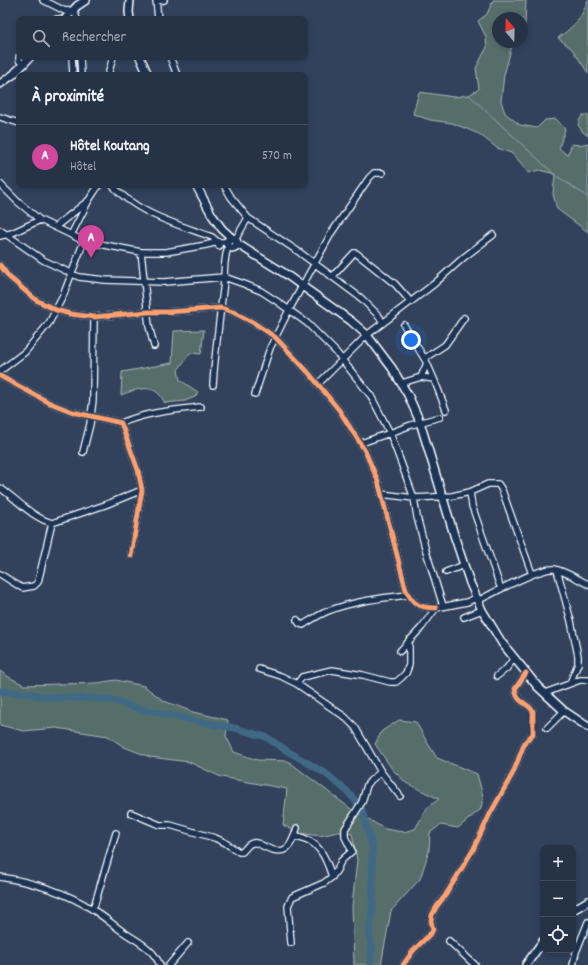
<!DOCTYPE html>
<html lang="fr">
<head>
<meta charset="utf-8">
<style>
	:root { --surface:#263246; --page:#323e51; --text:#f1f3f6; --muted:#a4aab3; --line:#424d5f; --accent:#ff9aa2 }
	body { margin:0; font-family:Dekko,sans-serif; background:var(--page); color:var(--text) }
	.controls { position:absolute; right:12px; bottom:12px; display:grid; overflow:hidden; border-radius:8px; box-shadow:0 2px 6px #0003 }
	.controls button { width:36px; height:36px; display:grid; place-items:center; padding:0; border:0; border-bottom:1px solid var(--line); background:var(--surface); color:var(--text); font:20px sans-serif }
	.compass { position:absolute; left:492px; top:12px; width:36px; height:36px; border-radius:50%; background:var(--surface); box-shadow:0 2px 6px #0003; rotate:341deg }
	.you { position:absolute; left:411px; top:340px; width:14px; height:14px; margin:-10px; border:3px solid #fff; border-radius:50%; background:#1a73e8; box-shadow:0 0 0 6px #1a73e833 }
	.badge { display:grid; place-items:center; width:26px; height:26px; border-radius:50%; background:var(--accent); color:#fff; font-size:13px; font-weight:700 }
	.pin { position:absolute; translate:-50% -33px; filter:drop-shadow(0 1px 2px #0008) }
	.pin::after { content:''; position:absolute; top:21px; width:14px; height:12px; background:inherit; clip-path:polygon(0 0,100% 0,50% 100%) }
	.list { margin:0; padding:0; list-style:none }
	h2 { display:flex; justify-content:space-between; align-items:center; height:52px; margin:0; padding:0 16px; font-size:17px }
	h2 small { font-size:13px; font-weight:400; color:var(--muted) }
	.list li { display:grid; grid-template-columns:26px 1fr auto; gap:12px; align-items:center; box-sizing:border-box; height:64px; padding:0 16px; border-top:1px solid var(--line) }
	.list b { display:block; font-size:15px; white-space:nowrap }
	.list p { margin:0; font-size:13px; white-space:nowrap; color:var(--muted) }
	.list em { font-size:13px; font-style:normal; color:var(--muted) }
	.icon { flex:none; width:22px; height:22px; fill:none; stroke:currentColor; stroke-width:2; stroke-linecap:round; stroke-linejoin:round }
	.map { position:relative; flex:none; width:588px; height:965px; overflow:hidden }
	.search { position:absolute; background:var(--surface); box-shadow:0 2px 6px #0003; left:16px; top:16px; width:292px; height:44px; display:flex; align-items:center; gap:10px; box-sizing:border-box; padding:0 14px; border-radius:8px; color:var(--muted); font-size:15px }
	.panel { position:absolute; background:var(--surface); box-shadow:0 2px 6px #0003; left:16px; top:72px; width:292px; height:116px; border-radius:8px }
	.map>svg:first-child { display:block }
	.green { fill:#576e6a; stroke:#abb6b4 }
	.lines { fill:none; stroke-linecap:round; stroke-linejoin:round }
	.stream { stroke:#8ca5b6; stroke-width:1 }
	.river { stroke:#3f6986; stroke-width:7 }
	.minor-casing { stroke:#fff; stroke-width:8 }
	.major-casing { stroke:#fff; stroke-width:10 }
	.minor { stroke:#1d3557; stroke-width:5.5 }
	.major { stroke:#1d3557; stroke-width:7 }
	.cycleway-casing { stroke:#1d3557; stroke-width:8 }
	.cycleway { stroke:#fca06f; stroke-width:5 }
</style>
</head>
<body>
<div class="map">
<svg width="588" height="965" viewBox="0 0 588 965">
	<rect width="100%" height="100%" fill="#32425d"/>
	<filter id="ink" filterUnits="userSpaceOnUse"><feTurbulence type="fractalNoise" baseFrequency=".025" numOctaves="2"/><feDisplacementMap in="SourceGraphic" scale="8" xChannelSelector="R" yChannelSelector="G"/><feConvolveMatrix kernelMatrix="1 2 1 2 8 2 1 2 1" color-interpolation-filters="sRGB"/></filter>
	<g filter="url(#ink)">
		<path class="green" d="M493,0H526L525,25L522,28V18H498V42H513L504,75L501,101L505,113L520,125L537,128L545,120L556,119L565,129L559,148L567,155L572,144L579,145L588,143V232L557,209L553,194L555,174L539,170L528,173L521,163L511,153L497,148L479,134L452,123L430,120L413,114L419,92L454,97L469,95L479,89L476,68L487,47L486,37L478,21L487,14Z
			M588,0V73L572,49L558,38C575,25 580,21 588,0Z
			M583,115H588V136L583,132L578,125L580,119Z
			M204,330L201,354L190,353L178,370L180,380L198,392L195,397L185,401L165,403C163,401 162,397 160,395C150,383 132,391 121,395L122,372L172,363L174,331Z
			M0,671L7,676L24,685L97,683L116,680L144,686L164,701L193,712L228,720L226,736L234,752L257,760L288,761L351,809L385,829L403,832L415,829L427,808L439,799L406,783L392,769L375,744L382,731L399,720L416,722L427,742L437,758L477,774L483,796L481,809L458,828L440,825L430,833L429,851L420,879L391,911L381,965H354L352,906L357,860L352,834L338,832L320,836L299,833L283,825L287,789L221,777L189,762L150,757L124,747L108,736L56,728L23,731L0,725Z"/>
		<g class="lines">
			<path class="stream" d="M469,95L555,175L588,197"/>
			<path class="river" d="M0,691L30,694L47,697L110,699L142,710L152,711L200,722L235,728L266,737L289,752L325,773L347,791L361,807L372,846L373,904L369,935L372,946L370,965"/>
			<g class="minor-casing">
				<path id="minor" d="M43,0L65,11L74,10L77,19
					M156,0L158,19
					M156,1L164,0
					M57,19H59
					M19,57V60L23,65
					M72,57L73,75
					M80,57L81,75
					M170,57L177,75
					M108,75L113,57
					M0,117L19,123
					M0,184L18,202L40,220L84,241L141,252H166L206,245L218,242H227
					M112,185C137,214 177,224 212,237L218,242L219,246
					M224,185L231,197L248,218L299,252L361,298L379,316L383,323
					M55,227L88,201
					M0,230L43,260L79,277L105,280L164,282L224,277L244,284L261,291L278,302L307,323L336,352L371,396L390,433L411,425L440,417
					M71,235L89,200L99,185
					M0,236L12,233L40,220
					M235,240L248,218
					M141,252L149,326L154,346
					M0,265L9,277L36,300L56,310L70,314L94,317L148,312H168L221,308L233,312L254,323L275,337L308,372L326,394L339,410L365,451L378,481L406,590C413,605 420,608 436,608
					M332,277L354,253H356L395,284L411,302
					M404,325L427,363L421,377
					M425,358L445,345L464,318
					M427,363L434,379
					M0,371L25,352L49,323L63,296L84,241
					M0,376L50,403L73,412L121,423L138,470L142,490L131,556
					M402,383L421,377L434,379L446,410
					M318,384L367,335L434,284L463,258L493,235
					M213,385C215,353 219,322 223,290C225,275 223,261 228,247
					M255,394L270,348L289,310L332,232L369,178L374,173H382
					M121,423C147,412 174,410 201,407
					M361,443L390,433L414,498L417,517L426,551L443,606
					M83,452L90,424L93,400L94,317
					M0,488C17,499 31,517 52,523L105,505L142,490
					M470,492L472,506L501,589
					M381,494L414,498L452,496L470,492L488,484H498L502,490L532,574
					M557,570L571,621L578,656V664L570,683
					M446,572L464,565
					M0,574L22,588L34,586L38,582L52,523
					M477,601C492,594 539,567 554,569C565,571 577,579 588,584
					M464,617L482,610
					M297,620L300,624L303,625C311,620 320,614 328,611C354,601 381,598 408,595
					M400,651L422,627L436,608L467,602L476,598
					M259,669L281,676L297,684L345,717L355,727L381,772L400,796
					M497,676L507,668L514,658
					M297,684L302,677L332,670L363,675L390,682H396L401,678L406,673L409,665V640
					M545,693L580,680H588
					M547,728L564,711
					M131,813L160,825H170L215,838L224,842L239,852H242C246,849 248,843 253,843C257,842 261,845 265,847C286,857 291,847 297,828
					M295,836C318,839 326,857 332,877
					M0,877C32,882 65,892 92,909C103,916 112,924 122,931C138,942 152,947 160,965
					M93,910L116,833
					M449,941L475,965
					M291,943L288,906L292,897L324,883L332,877L337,870L341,861L352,851L345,837V829L362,802L367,785L371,780L381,772
					M169,965L188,943
					M403,965L413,951L432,932L433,929L431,921L432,915L437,906L445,896L473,850L490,814L513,773L525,742L533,734V711C525,700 518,705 515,689L526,673
					M573,965L576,952L588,922"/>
			</g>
			<g class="major-casing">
				<path id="major" d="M65,19L77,6L86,0
					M130,19L129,12L130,0
					M140,57L148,75
					M0,84L14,74L30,57
					M196,185L212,215L222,229L232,238
					M227 243a5 5 0 1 1 10 0a5 5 0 1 1-10 0Z
					M236,243L284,273L351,321L367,335L392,368L408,395L420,422L455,538L470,583L482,610L502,643L538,687L564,711L588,727
					M573,910L588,901
					M526,965L543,941"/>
			</g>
			<use href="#minor" class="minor"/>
			<use href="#major" class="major"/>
			<g class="cycleway-casing">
				<path id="cycleway" d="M0,265L9,277L36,300L56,310L70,314L94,317L148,312H168L221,308L233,312L254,323L275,337L308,372L326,394L339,410L365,451L378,481L406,590C413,605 420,608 436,608
					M0,376L50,403L73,412L121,423L138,470L142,490L131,556
					M403,965L413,951L432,932L433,929L431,921L432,915L437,906L445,896L473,850L490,814L513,773L525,742L533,734V711C525,700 518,705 515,689L526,673"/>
			</g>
			<use href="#cycleway" class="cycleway"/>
		</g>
	</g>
</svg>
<div class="controls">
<button>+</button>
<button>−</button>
<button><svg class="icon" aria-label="locate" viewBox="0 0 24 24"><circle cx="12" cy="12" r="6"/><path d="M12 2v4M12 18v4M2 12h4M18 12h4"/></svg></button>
</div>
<svg class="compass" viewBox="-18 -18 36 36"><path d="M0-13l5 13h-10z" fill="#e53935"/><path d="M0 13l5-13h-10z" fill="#a4aab3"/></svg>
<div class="you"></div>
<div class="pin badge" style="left:91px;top:258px;background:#d1479c">A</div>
<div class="search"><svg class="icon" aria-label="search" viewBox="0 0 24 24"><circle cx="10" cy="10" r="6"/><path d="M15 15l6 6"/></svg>Rechercher</div>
<section class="panel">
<h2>À proximité<small></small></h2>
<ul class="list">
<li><span class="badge" style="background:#d1479c">A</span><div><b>Hôtel Koutang</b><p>Hôtel</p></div><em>570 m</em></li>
</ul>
</section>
</div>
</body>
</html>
